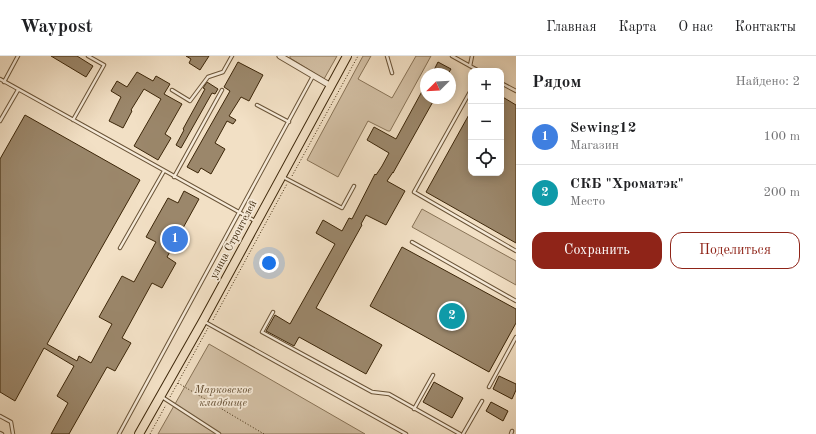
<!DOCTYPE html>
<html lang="ru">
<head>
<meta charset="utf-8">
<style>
	:root { --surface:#fff; --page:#f6f6f6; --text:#202124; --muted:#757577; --line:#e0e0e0; --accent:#8f2418 }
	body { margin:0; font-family:"Old Standard TT",serif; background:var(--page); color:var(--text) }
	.controls { position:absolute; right:12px; top:12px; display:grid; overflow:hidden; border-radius:8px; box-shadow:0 2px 10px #0003 }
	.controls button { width:36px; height:36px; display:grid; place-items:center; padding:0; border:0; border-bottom:1px solid var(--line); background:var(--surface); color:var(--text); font:20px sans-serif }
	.compass { position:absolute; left:420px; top:12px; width:36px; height:36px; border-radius:50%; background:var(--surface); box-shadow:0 2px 10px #0003; rotate:246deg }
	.you { position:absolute; left:269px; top:207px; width:14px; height:14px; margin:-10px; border:3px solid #fff; border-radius:50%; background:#1a73e8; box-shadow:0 0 0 6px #1a73e833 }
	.badge { display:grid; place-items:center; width:26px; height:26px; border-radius:50%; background:var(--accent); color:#fff; font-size:13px; font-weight:700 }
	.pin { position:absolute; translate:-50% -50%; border:2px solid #fff; box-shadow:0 1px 4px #0006 }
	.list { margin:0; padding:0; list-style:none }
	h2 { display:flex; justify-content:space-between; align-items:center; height:52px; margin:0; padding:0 16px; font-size:17px }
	h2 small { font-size:13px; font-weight:400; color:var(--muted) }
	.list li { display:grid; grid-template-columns:26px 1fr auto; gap:12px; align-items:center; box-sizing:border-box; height:56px; padding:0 16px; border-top:1px solid var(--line) }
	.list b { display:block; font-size:15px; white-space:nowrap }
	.list p { margin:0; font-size:13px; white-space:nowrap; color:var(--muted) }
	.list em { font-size:13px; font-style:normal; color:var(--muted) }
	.actions { display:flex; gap:8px; padding:12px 16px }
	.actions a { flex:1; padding:9px 0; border:1px solid var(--accent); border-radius:12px; text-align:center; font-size:14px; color:var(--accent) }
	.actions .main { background:var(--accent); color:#fff }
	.icon { flex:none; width:22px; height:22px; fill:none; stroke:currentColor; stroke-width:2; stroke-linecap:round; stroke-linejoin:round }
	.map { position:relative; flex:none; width:516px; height:378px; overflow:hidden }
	header { display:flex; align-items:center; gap:24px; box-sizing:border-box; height:56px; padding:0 20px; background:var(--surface); border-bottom:1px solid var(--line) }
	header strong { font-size:19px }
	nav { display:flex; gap:22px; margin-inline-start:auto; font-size:14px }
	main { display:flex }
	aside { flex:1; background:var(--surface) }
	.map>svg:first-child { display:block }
	.green { fill:#d3c0a5; stroke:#887357 }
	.building { fill:#9b876b; stroke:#3c2609 }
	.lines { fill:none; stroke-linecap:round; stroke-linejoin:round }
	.lane-casing { stroke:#6a5438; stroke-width:4.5 }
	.street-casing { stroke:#6a5438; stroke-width:7 }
	.primary-casing { stroke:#3c2609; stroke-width:10 }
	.path { stroke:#3c2609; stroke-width:1; stroke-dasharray:1 2; stroke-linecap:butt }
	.lane { stroke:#f7ebd9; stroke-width:2.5 }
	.street { stroke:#f7ebd9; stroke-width:5 }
	.primary { stroke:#f2e0c5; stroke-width:8 }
	.labels { text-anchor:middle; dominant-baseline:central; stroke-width:3.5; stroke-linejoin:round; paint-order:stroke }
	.street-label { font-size:11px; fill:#3c2609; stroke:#f7ebd9 }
	.park-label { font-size:11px; font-style:italic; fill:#624c30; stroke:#f7ebd9 }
</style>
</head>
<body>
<header>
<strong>Waypost</strong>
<nav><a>Главная</a><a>Карта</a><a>О нас</a><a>Контакты</a></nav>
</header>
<main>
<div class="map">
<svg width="516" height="378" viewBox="0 0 516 378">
	<rect width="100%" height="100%" fill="#f2e0c5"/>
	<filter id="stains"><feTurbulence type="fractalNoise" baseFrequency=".005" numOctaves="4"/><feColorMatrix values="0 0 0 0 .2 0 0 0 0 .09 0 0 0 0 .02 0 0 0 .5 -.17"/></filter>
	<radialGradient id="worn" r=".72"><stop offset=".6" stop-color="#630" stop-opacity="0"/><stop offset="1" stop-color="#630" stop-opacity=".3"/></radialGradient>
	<path class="green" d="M290,0H337L324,23L290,2Z
		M363,0H371L358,23L392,42L416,0H431L390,75H388L368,65L338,121L307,104Z
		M422,153L516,205V229L412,171Z
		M209,288L365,378H158Z"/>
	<path class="building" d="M51,0H77L93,10L86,21Z
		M186,0H209L200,14L189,7L191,3Z
		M238,6L263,19L249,45L241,41L229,60L236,64L233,68L227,65L215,87L225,93L211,118L201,112L198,117L187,111L230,35L224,31Z
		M438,6L451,13L448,18H432Z
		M137,16L153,25L156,20L170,28L164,38L182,48L165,78L171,82L158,104L134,90L161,43L144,33L131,54L132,55L123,72L109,65L121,41L111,35L117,25L127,31Z
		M207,26L218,33L215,38L212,37L181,92L176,89L184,74L183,73L205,33L203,32Z
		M426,28V42H435L393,117V116L387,125L405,135L386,169L366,159L361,168L362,169L316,252L382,289L366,318L299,281L294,290L266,275L275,259L290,268L335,188L316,177L323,164L342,175L349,162L352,163L375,118L376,119L382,110L389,97L367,84L374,71L396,83Z
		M501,40L516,49V187L426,136L471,55V117H501Z
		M25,59L140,124L47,288L77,305L79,300L91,307L112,268L99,261L122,220L134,226L156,186L146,181L168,142L178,147L184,135L199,143L167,201L176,207L162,232L152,227L122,282L131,287L115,315L107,311L69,378H51L68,347L57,340L74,310L44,292L15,345L0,336V103Z
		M402,191L516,253V267L489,316L370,250Z
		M499,320L516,328V334L512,343L493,333Z
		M434,326L463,342L452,362L423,346Z
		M491,346L508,355L503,365L486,355Z"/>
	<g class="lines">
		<g class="lane-casing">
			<path id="lane" d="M387,0L392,17
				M452,0L479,15
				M470,10L472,0
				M0,23L255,165
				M4,26L18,0
				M501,27L516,35
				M172,34L190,45L208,21L223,16L232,0
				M471,34L414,136L516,195
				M257,49L289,66
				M73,64L104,9L88,0
				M0,65L18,34
				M174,121L222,34
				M283,121L342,152L354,130
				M412,186L516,245
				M120,192L164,115
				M273,256L262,276L372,336L389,338L460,378
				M205,266L406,378
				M489,331L516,281
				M162,341L219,378
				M414,353L433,319
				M0,360L11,366L13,378
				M0,377L2,378
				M119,378L313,20
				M463,378L482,345
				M511,378L512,375"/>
		</g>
		<g class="street-casing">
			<path id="street" d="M280,0L331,30"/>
		</g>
		<g class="primary-casing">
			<path id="primary" d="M139,378L203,265L347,0"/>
		</g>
		<path class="path" d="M292,120L358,0
			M213,264L287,128
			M178,327L264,378
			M170,341L208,272
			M150,378L166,349"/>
		<use href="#lane" class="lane"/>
		<use href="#street" class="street"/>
		<use href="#primary" class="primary"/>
	</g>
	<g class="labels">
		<g class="street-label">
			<text transform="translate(234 184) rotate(-62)">улица Строителей</text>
		</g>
		<g class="park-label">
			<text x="223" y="334">Марковское<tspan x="223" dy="13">кладбище</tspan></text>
		</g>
	</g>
	<rect width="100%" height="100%" filter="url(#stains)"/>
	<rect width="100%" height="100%" fill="url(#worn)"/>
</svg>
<div class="controls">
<button>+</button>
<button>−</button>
<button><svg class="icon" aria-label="locate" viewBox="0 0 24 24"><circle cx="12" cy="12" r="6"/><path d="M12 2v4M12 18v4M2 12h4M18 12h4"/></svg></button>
</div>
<svg class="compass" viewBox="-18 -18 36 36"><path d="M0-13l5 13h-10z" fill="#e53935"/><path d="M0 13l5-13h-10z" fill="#757577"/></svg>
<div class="you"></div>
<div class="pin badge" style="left:175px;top:183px;background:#3f7fe0">1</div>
<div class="pin badge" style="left:452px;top:260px;background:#0f9aa8">2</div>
</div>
<aside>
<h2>Рядом<small>Найдено: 2</small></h2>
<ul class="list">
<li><span class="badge" style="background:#3f7fe0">1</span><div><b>Sewing12</b><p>Магазин</p></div><em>100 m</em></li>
<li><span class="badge" style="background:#0f9aa8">2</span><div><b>СКБ &quot;Хроматэк&quot;</b><p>Место</p></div><em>200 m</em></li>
</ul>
<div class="actions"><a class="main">Сохранить</a><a>Поделиться</a></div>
</aside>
</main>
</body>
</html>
